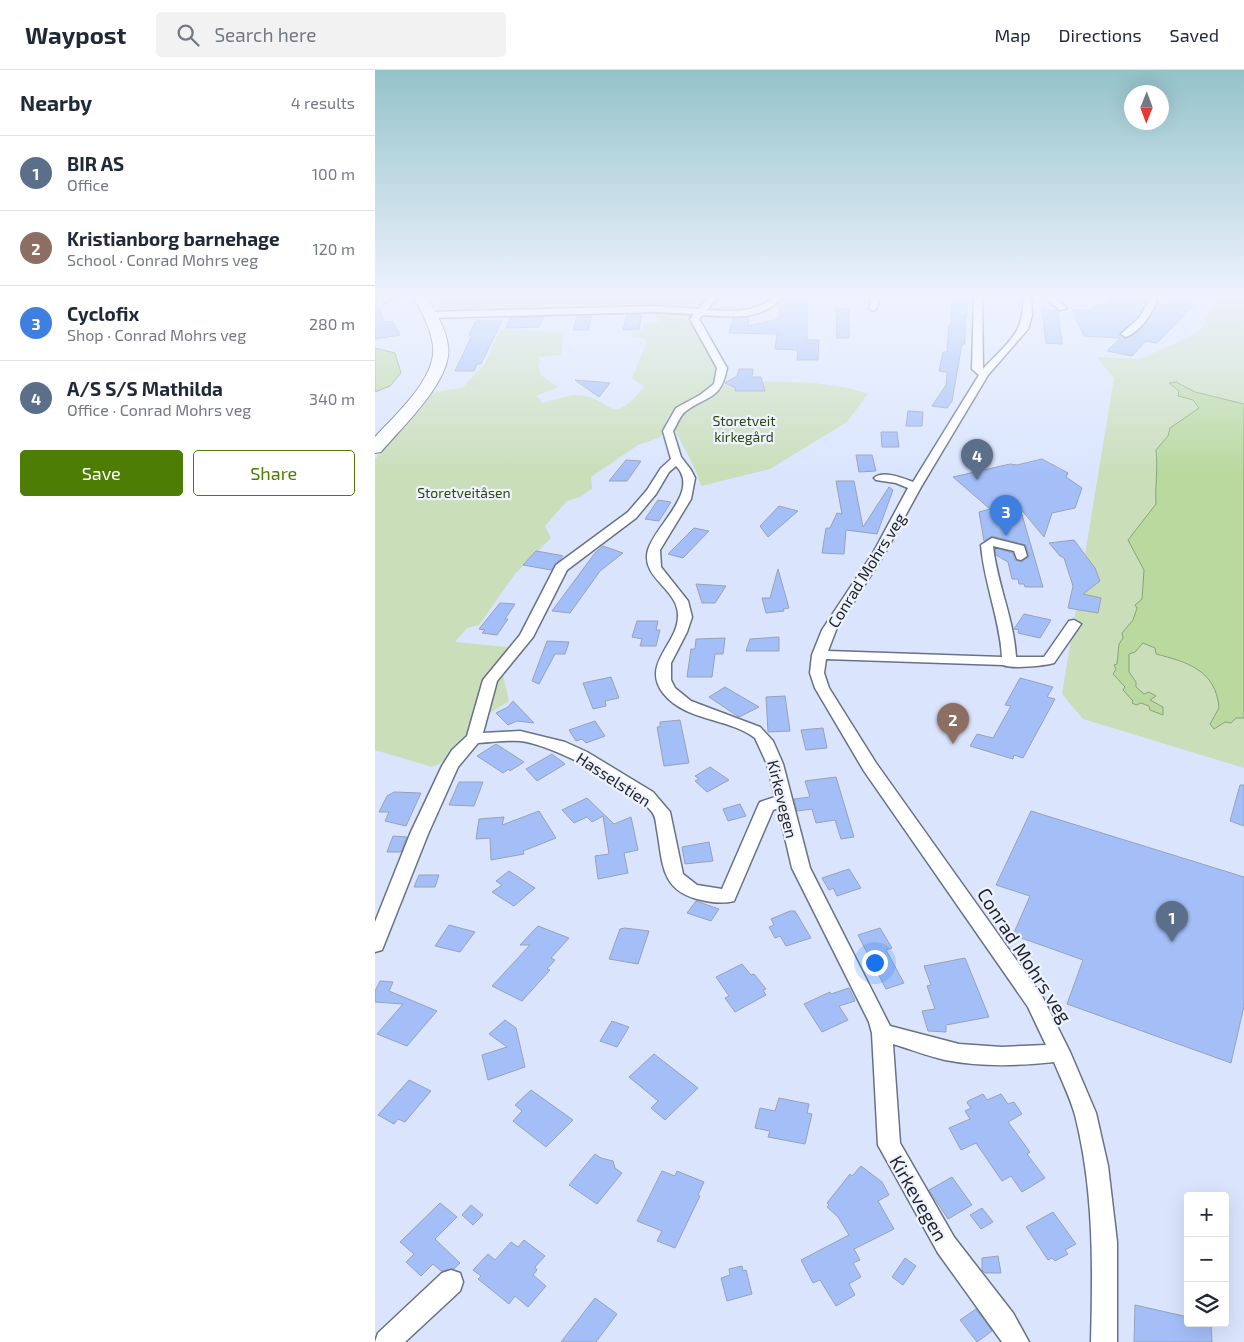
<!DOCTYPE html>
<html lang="en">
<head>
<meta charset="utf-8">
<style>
	:root { --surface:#fff; --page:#f2f2f3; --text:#1f2937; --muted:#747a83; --line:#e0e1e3; --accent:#4e7d06 }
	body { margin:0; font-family:"Exo 2",sans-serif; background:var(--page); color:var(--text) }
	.controls { position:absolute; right:15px; bottom:15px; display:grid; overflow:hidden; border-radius:5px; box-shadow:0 5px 20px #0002 }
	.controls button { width:45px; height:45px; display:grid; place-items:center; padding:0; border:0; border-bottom:1px solid var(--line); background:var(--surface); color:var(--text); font:25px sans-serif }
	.compass { position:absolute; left:749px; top:15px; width:45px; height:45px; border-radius:50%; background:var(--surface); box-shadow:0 5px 20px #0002; rotate:181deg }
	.you { position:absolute; left:499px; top:892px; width:18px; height:18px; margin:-12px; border:4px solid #fff; border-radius:50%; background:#1a73e8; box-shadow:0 0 0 8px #1a73e833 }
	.badge { display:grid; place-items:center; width:32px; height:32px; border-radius:50%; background:var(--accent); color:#fff; font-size:16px; font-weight:700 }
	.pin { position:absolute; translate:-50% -41px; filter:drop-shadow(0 1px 2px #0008) }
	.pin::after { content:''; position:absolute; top:26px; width:18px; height:15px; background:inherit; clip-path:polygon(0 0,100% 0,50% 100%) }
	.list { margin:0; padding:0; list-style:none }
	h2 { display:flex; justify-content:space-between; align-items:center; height:65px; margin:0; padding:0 20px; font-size:21px }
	h2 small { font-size:16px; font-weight:400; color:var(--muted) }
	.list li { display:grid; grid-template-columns:32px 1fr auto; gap:15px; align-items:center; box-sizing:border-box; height:75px; padding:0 20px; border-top:1px solid var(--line) }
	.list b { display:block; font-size:19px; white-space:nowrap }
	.list p { margin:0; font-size:16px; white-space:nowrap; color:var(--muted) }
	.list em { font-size:16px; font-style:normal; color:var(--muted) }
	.actions { display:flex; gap:10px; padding:15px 20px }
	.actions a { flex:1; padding:11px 0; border:1px solid var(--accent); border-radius:5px; text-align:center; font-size:18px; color:var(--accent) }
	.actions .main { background:var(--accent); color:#fff }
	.icon { flex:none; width:28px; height:28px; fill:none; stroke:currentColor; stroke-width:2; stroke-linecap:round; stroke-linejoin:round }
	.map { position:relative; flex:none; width:869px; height:1272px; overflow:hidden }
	header { display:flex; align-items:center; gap:30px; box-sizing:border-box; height:70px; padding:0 25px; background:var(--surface); border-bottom:1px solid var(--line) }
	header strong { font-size:24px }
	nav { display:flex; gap:28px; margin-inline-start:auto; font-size:18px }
	.search { width:350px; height:45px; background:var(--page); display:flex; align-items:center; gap:12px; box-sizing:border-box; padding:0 18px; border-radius:5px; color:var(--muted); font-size:19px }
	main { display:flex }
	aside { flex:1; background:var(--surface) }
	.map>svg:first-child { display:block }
	.green { fill:#cadeba }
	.water { fill:#b9d99e; stroke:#8aa27b }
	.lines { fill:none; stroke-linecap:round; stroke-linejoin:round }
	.stream { stroke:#8aa27b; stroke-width:3 }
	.building { fill:#a4bff8; stroke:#97a2b8 }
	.street-casing { stroke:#687286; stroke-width:3 }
	.primary-casing { stroke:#687286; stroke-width:2 }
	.street { fill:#fff; fill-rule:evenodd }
	.primary { fill:#fff; fill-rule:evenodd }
	.labels { text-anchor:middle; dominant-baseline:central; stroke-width:4.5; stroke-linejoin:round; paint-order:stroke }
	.far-park-label { font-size:14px; fill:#2d490b; stroke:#eef2fc }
	.street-label { font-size:16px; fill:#1e222a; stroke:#eef2fc }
	.near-street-label { font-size:19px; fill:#1e222a; stroke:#eef2fc }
</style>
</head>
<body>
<header>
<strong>Waypost</strong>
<div class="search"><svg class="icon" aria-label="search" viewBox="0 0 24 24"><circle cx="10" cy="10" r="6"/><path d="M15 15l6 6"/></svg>Search here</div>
<nav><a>Map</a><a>Directions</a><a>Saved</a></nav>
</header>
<main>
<aside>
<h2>Nearby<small>4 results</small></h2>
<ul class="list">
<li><span class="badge" style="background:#5c6f8a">1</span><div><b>BIR AS</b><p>Office</p></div><em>100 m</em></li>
<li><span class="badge" style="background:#8d6e63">2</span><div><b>Kristianborg barnehage</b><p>School · Conrad Mohrs veg</p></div><em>120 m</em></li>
<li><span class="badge" style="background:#3f7fe0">3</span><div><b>Cyclofix</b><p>Shop · Conrad Mohrs veg</p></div><em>280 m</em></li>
<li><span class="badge" style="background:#5c6f8a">4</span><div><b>A/S S/S Mathilda</b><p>Office · Conrad Mohrs veg</p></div><em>340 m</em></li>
</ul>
<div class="actions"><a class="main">Save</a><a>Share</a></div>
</aside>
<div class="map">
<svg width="869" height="1272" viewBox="0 0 869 1272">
	<rect width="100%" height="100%" fill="#dae5fd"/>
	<path class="green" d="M61,226H334L326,235L308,238L271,236L63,239Z
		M844,226H869V698L708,649L687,624L739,308L721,287L765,289L819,265L826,258Z
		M280,240L323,241L324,246L308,249L318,255L341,295L338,320L293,346L286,367L263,375L216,407L217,419L205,427L192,431L170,456L176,468L140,504L104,555L92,558L80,572L133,577L114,603L127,601L134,631L113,644L79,686L57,697L0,680V389L59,322L87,318L109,295L125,260L189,262L186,285L163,287L166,291L163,296L166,305L183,317L161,326L168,333C179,330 192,325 203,325C239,327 233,360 269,317L257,308L272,272L269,268L256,267L257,261L267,260L270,254L283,252Z
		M355,311C401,312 448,309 493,324L472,352L395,399L326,416C321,396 309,379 300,360L310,341Z"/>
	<path class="water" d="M0,278L20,283L26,303L15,316L0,322Z
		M801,312L820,322L869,334V648H861L856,653L850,652L839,659L835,654L844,638C841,600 812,592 781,584L780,578L768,573L760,582L754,584V602L761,612V617L769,624L774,622L781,626L775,630L788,637V645L775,640L774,636L766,633L761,635L757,633L758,631L748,620L750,617L738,604L741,599L739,595L742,594L744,574L748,568L747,563L758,550L762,538L760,535L767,529L769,500L753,470L781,434C780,416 783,398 781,380L793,366L795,358L824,338L818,330L803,326L804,321L794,313Z"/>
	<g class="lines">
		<path class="stream" d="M8,233L28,226"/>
	</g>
	<path class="building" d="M415,226H432V270H444L443,290H422L423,280L400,279L402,264L354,263L358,248L374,247L373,256L404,249L405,235L414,233Z
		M736,229L771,233L763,247L745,263V266L750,269L767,258L782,234L792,236L801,229L821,233L782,273L771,271L757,286L732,281L745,268L709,266L697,240H716L721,234L732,236Z
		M0,230L10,252L18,251L25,265L0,269Z
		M576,231H592V248H590V274H587L577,331L572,338L557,336L571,315L572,302L564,301L568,282H572L574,255H576Z
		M461,238L474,239V268H462Z
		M667,239L683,241L687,274L671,273Z
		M267,244L264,259L248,260L252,245Z
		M202,246H217L213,260H198Z
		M169,247L164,257L131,258L135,248Z
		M101,251H127L106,294H102L99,301H80L97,265H94Z
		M364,299H378L377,307H386L390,321H360L361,318L350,313L362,306Z
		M200,310L235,313L224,327Z
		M533,341L548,342L547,356H531Z
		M506,362H522L524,377H507Z
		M481,385H497L501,401L484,402Z
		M667,389L693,403L691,407L707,418L700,438L677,443L669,467L645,438L668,517H650L649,514H644L643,509H637L633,492L621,485L620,478L638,483L640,490L646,492L654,487L651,475L617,466L609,471L604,442L615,439L578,407L635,394L642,395Z
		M251,390L266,391L252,411H234Z
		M461,411H479L488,457L514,417L518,420L502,464L471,460L469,484L447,483L451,458H455L462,443L467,444Z
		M283,430L296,432L284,451L270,449Z
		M404,436L423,441L393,467L385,456Z
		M319,458L334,461L308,488L293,484Z
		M699,470L720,498L725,511L708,524L726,528L723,543L693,538L698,516L689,488L685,486L674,473Z
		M228,476L248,483L225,501L195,543L177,541L220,483Z
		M161,481L184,485L188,486L176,500L148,495Z
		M403,499L414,538L408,539L409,541L391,543L387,528H395Z
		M321,514L351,516L340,533H327Z
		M125,533L140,534L130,549H133L122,565L107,563L110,560L104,559Z
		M649,544L676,550L665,568L643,563L644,560L639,559Z
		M262,551H283L281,560H285L281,576H265L267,569L257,567Z
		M404,567V581H371L375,569Z
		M350,568L348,584H340L337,607H312L316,579H320L321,569Z
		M172,571L194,572L190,584H180L164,614L157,611Z
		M236,607L244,628L230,631L231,636L218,639L208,613Z
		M645,608L678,617L672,627L680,629L648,688L639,685L638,689L595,676L602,664L618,668L636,636L630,635Z
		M350,617L384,637L364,647L334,627Z
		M410,626L415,661L393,662L391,627Z
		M138,631L159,653L142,651L133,655L121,643L133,637Z
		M305,650L314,693L289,696L282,657H285V652Z
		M220,651L230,666L211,673L207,669L201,671L194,660Z
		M448,658L452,678L431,680L426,660Z
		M121,674L149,692L135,701L134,699L128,703L102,686Z
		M177,684L190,694L162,711L151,699Z
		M335,697L354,710L332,722L320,711L324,709L320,706Z
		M461,707L479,767L466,769L460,750L441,753L437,739L422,741L419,729L435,727L430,711Z
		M84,712H108L99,736L74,735Z
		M865,715H869V756L855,751Z
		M19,722L46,723L31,756L10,751L14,742H4L12,726Z
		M212,728L239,754L256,747L263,780L249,783L253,803L223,809L220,786L234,784L228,746L217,752L212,747L199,753L187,740Z
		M365,734L371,746L353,751L348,739Z
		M164,741L181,768L148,781L149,784L116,790L115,768L101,769L104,749L129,747L127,755Z
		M656,741L869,807V936L856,993L692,934L708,890L638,865L655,826L621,815Z
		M18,766L32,767L26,782H12Z
		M334,772L338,791L310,794L307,777Z
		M474,799L486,818L462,826L458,818L454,820L447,808Z
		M134,801L160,818L139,836L117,822L127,815L121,811Z
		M44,805H64L60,817H39Z
		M321,831L344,839L336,851L312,843Z
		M415,841H420L436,868L411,876L405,866L400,868L394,857L399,855L396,849Z
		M74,855L100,862L85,882L60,876Z
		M163,856L194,868L176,888L180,890L172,899L175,900L147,931L117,916L155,875H145Z
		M250,858L274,861L263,894L234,889L245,859Z
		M505,858L517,878L511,880L529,913L511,919L483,865Z
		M590,888L614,947L571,955V962L553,961L547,941L560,939L552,916L556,915L549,896Z
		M367,894L376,905L379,904L391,919L388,920L391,925L360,942L350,928L354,926L341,907Z
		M5,911L18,912L14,921L62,941L32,976L2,964L28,934L0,932V921Z
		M474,918L480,931L464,936L473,950L447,962L429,934L455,922L456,924Z
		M130,950L141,958L150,997L113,1010L107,985L132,977L114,964Z
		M237,951L254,957L242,977L225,971Z
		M279,984L323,1018L290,1050L276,1038L283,1031L254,1007Z
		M34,1010L56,1021L30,1052L23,1049L19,1054L3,1045Z
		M156,1020L198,1050L171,1077L138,1051L147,1041L140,1035Z
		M608,1024L612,1030L626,1024L633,1034L639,1032L647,1044L633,1052L655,1082L652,1084L670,1108L647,1122L636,1106L627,1111L601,1073L586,1080L574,1058L595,1049L590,1041L596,1038L592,1033L593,1031Z
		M404,1028L434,1034L432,1043L437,1044L430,1074L393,1067L395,1061L380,1058L385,1038L400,1041Z
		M220,1084L226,1088L238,1091L240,1098L247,1103L222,1134L194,1115Z
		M486,1096L507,1112L514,1125L503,1131L519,1159L479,1179L485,1190L478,1193L486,1207L474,1214L480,1225L461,1236L445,1210L438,1213L426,1190L474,1165L463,1147L452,1137L454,1135L452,1133L475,1104L477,1106Z
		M287,1101L300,1106L302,1101L329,1112L323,1125L325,1126L300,1178L282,1171L287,1161L262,1151Z
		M577,1107L597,1135L573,1149L554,1120Z
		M65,1133L82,1147L60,1169L85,1193L79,1199L66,1201L58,1194L46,1206L31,1192L39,1184L25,1172Z
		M96,1135L108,1145L98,1155L87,1145Z
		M607,1138L618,1152L606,1159L595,1145Z
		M678,1142L701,1174L690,1180L693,1184L680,1191L677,1188L673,1190L651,1157Z
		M149,1170L170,1186L160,1197L162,1200L158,1205L171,1216L153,1237L140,1226L134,1234L103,1209L106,1206L98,1200L113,1184L120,1190L136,1172L143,1177Z
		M623,1186L626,1203H610L607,1200V1188Z
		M530,1188L541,1196L528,1215L517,1207Z
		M367,1196L368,1201L371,1200L377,1224L352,1231L346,1208L355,1205L354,1199Z
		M220,1228L242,1244L221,1272H186Z
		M760,1235L813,1247V1253H836L837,1272H759Z
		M601,1239L617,1261L602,1272L585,1250Z"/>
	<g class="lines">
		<g class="street-casing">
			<path id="street" d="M335,226H344L332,240C356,241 382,244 400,226H409C388,251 357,247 328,245L324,249L352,298C346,330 333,325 311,341C305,345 302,355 298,361L306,387L316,400L320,408L316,429L285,480L286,497L313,531L317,547L312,562L296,593V610L300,618L316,631L385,657L398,671L408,694L435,798L515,956L584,974L627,977L671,975L653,937L489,701L440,618L435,603L437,585L447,560L498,483L533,418L521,413L501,410L499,408C508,400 527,408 538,412L604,305L597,299L599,226H607L608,299C632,272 650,265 648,226H656L657,245L653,259L613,305L546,417L510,483L461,560L453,581L627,587C625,549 609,513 606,475L617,468L649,476L652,486L646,490L642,489L639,481L618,476C622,514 639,549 641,587H669L694,551L699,550L706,554L679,593C668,596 638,599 628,595L451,589L449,603L454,618L501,693L667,926L695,982L721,1043L733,1096L742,1172V1272H716C718,1195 719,1120 700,1045C695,1027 686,1009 679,992C643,996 605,997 570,990C552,986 535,979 518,974L525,1073L579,1167L638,1243L654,1272H627L563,1183L503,1075L497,963L494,952L417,798L403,738L398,740L359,831C348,834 333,832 322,829C285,819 288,792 282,760C281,754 281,747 277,742C258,717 177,674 145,671C132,670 117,672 103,673L83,697L53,764L9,875L7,880L0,882V852L35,764L67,696L77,680L92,666L108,610L145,565L181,495L253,442L272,420L286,398L296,389L288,361L301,338L325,325L339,314L342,298L315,249L319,244L280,242L53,248L49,245L53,242L280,236L323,239ZM301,396C326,421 280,455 273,480C265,508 304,519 303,546C303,574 266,594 288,623C311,652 352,647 380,668L392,694L400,727L385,732L383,736L347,819L322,815L308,804L295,742L278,722L212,682L190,672L145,661L108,663L122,611L158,567L192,500L261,448L281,424L294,402Z
				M497,226H505L502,238L498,241L494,238Z
				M667,226H677L692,238L685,240Z
				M754,226H787L780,229L782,231C776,244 766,261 751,267L746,264L764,248L774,231L771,229Z
				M76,1200L85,1203L88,1212L85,1221L30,1272H0L3,1263L67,1203Z"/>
		</g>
		<g class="primary-casing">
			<path id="primary" d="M38,226H51C60,242 71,258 73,276C78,310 27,357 6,382L0,383V367C20,345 62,308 58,276C56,258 46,242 38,226Z"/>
		</g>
		<use href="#street" class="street"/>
		<use href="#primary" class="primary"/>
	</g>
	<linearGradient id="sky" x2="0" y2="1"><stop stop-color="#95c3ca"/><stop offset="0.56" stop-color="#eef3fe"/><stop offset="1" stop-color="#eef3fe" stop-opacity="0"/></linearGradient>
	<rect width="869" height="404" fill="url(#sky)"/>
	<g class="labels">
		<g class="far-park-label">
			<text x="369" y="350">Storetveit<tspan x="369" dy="16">kirkegård</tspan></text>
			<text x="89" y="422">Storetveitåsen</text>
		</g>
		<g class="street-label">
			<text transform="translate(491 500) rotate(-58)">Conrad Mohrs veg</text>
			<text transform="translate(239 709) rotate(33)">Hasselstien</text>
			<text transform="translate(408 729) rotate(76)">Kirkevegen</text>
		</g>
		<g class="near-street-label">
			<text transform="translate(650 885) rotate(57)">Conrad Mohrs veg</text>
			<text transform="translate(544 1128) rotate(60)">Kirkevegen</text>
		</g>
	</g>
</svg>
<div class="controls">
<button>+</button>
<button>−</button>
<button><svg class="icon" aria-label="layers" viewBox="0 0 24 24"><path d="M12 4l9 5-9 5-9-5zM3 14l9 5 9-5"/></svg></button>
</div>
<svg class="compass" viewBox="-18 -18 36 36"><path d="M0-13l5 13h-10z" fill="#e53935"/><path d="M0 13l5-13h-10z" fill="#747a83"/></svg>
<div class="you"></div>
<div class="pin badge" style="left:797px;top:872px;background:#5c6f8a">1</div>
<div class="pin badge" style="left:578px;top:674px;background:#8d6e63">2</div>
<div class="pin badge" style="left:631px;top:466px;background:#3f7fe0">3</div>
<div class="pin badge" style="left:602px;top:410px;background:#5c6f8a">4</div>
</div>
</main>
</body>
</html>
